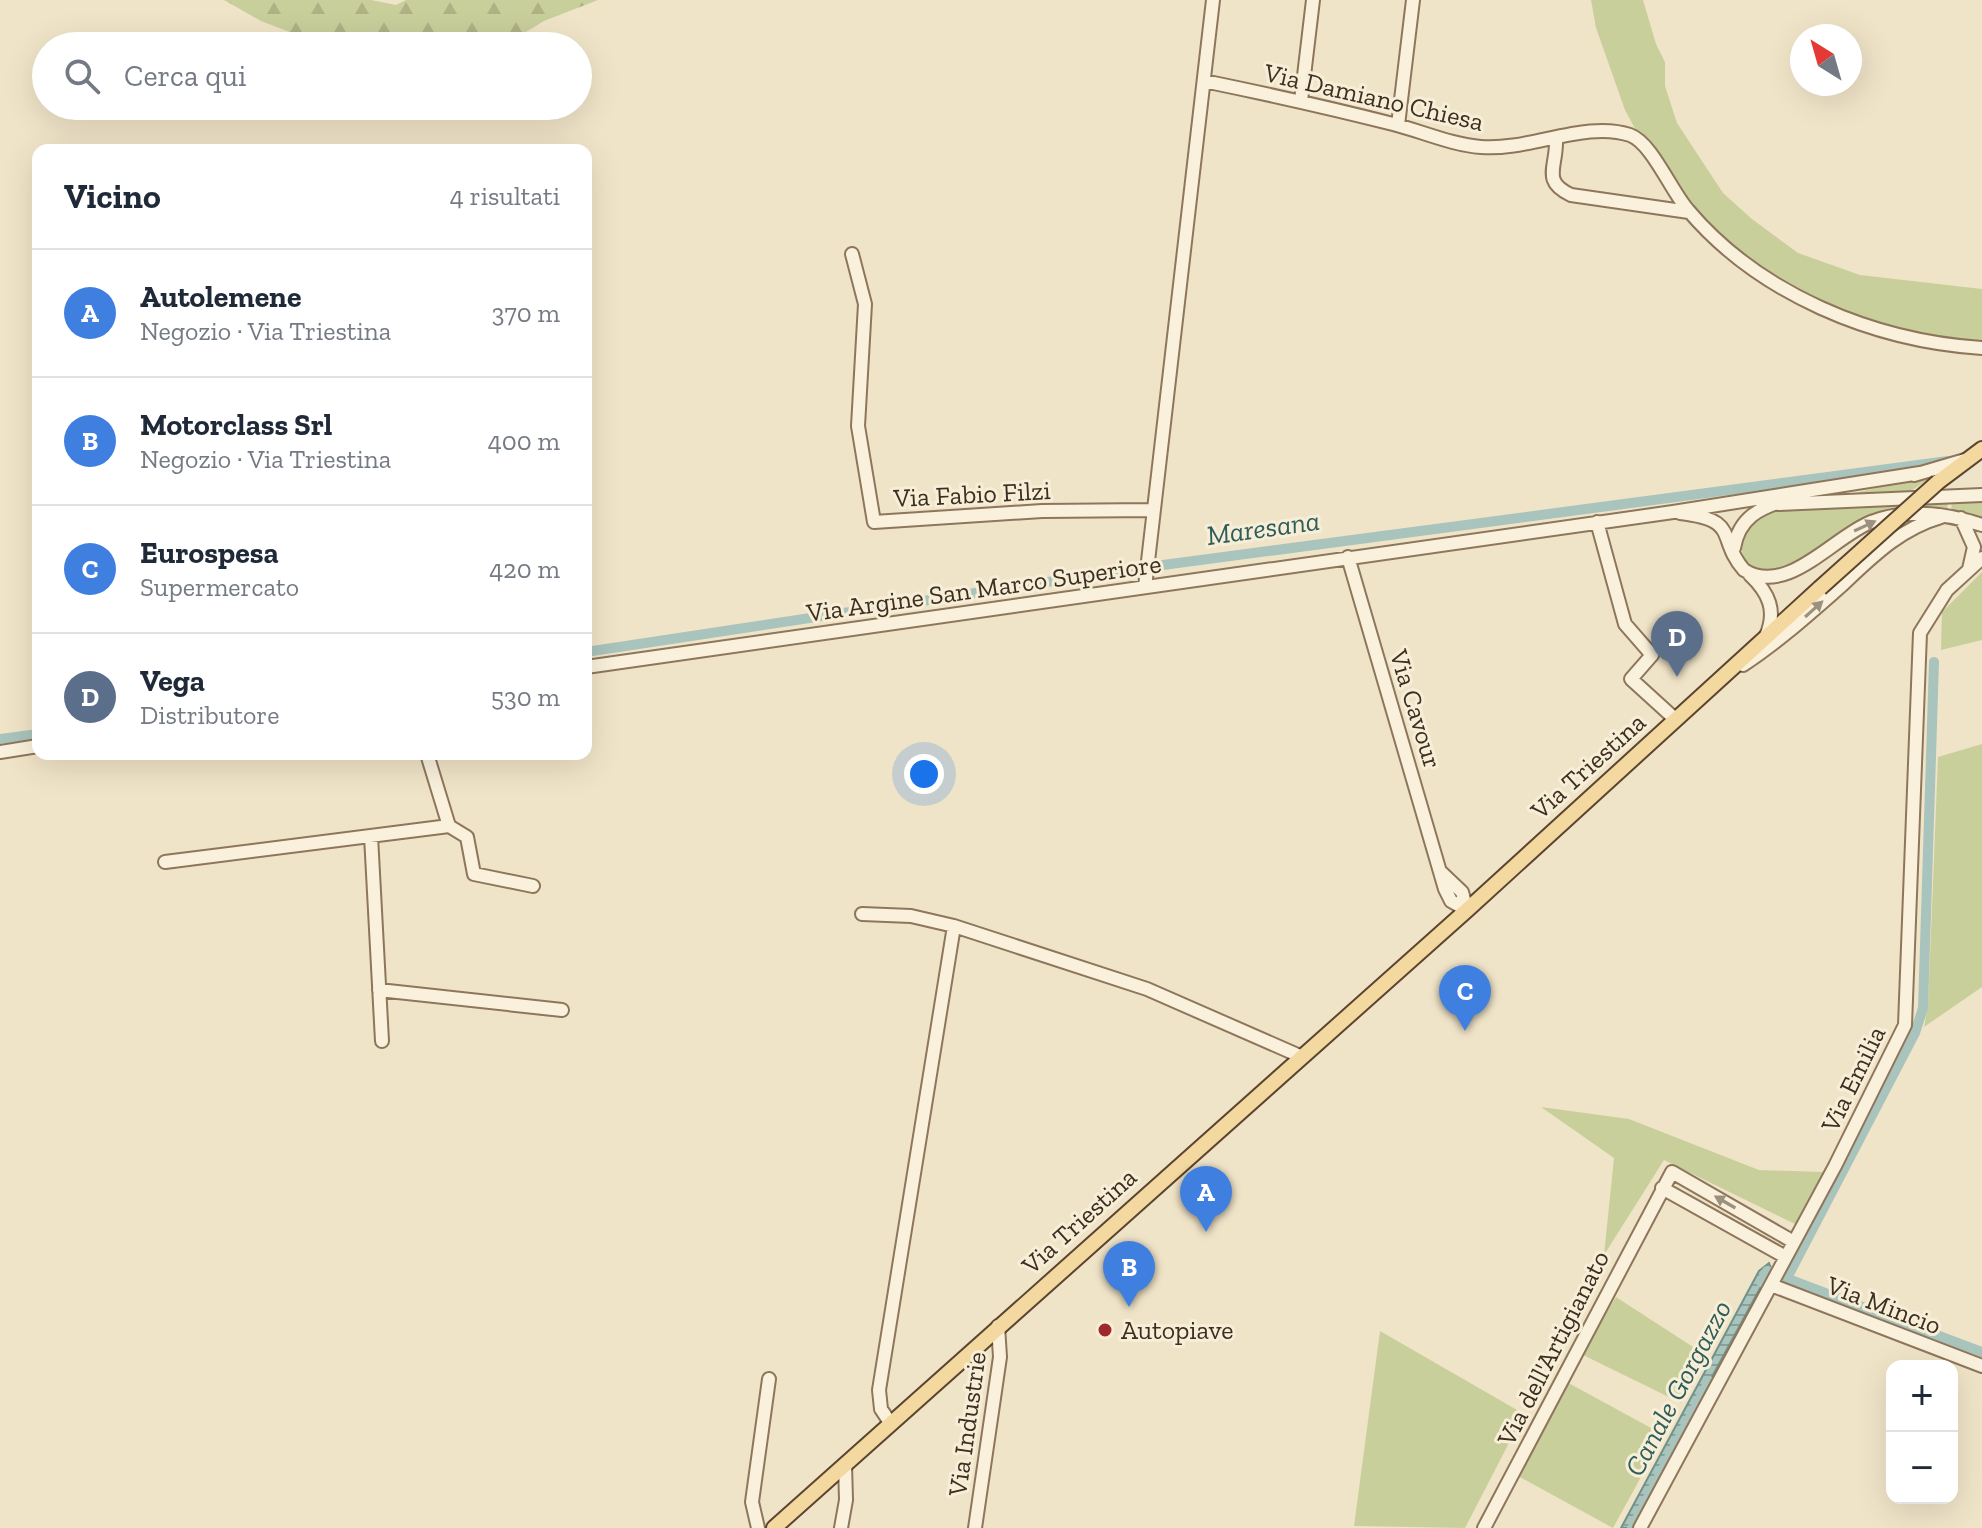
<!DOCTYPE html>
<html lang="it">
<head>
<meta charset="utf-8">
<style>
	:root { --surface:#fff; --page:#f6f6f7; --text:#1f2937; --muted:#747a83; --line:#e0e1e3; --accent:#7c3aed }
	body { margin:0; font-family:"Zilla Slab",serif; background:var(--page); color:var(--text) }
	.controls { position:absolute; right:24px; bottom:24px; display:grid; overflow:hidden; border-radius:16px; box-shadow:0 8px 32px #0002 }
	.controls button { width:72px; height:72px; display:grid; place-items:center; padding:0; border:0; border-bottom:2px solid var(--line); background:var(--surface); color:var(--text); font:40px sans-serif }
	.compass { position:absolute; left:1790px; top:24px; width:72px; height:72px; border-radius:50%; background:var(--surface); box-shadow:0 8px 32px #0002; rotate:323deg }
	.you { position:absolute; left:924px; top:774px; width:28px; height:28px; margin:-20px; border:6px solid #fff; border-radius:50%; background:#1a73e8; box-shadow:0 0 0 12px #1a73e833 }
	.badge { display:grid; place-items:center; width:52px; height:52px; border-radius:50%; background:var(--accent); color:#fff; font-size:26px; font-weight:700 }
	.pin { position:absolute; translate:-50% -66px; filter:drop-shadow(0 2px 4px #0008) }
	.pin::after { content:''; position:absolute; top:42px; width:28px; height:24px; background:inherit; clip-path:polygon(0 0,100% 0,50% 100%) }
	.list { margin:0; padding:0; list-style:none }
	h2 { display:flex; justify-content:space-between; align-items:center; height:104px; margin:0; padding:0 32px; font-size:34px }
	h2 small { font-size:26px; font-weight:400; color:var(--muted) }
	.list li { display:grid; grid-template-columns:52px 1fr auto; gap:24px; align-items:center; box-sizing:border-box; height:128px; padding:0 32px; border-top:2px solid var(--line) }
	.list b { display:block; font-size:30px; white-space:nowrap }
	.list p { margin:0; font-size:26px; white-space:nowrap; color:var(--muted) }
	.list em { font-size:26px; font-style:normal; color:var(--muted) }
	.icon { flex:none; width:44px; height:44px; fill:none; stroke:currentColor; stroke-width:2; stroke-linecap:round; stroke-linejoin:round }
	.map { position:relative; flex:none; width:1982px; height:1528px; overflow:hidden }
	.search { position:absolute; background:var(--surface); box-shadow:0 8px 32px #0002; left:32px; top:32px; width:560px; height:88px; display:flex; align-items:center; gap:20px; box-sizing:border-box; padding:0 28px; border-radius:44px; color:var(--muted); font-size:30px }
	.panel { position:absolute; background:var(--surface); box-shadow:0 8px 32px #0002; left:32px; top:144px; width:560px; height:616px; border-radius:16px }
	.map>svg:first-child { display:block }
	.green { fill:#c9cf9b }
	.forest { fill:url(#forest-firs) }
	.water { fill:url(#water-rules); stroke:#6f938a; stroke-width:2 }
	.lines { fill:none; stroke-linecap:round; stroke-linejoin:round }
	.canal { stroke:#a9c4bc; stroke-width:10 }
	.minor-casing { stroke:#8d765c; stroke-width:16 }
	.major-casing { stroke:#5b4430; stroke-width:18 }
	.minor { stroke:#faf1dc; stroke-width:12 }
	.major { stroke:#f3d9a0; stroke-width:14 }
	.major-bridge-casing { stroke:#5b4430; stroke-width:18; stroke-linecap:butt }
	.major-bridge { stroke:#f3d9a0; stroke-width:14 }
	.oneway { fill:#9c907e }
	.poi-dot { fill:#9e2a2b; stroke:#f7eed8; stroke-width:3 }
	.labels { text-anchor:middle; dominant-baseline:central; stroke-width:6; stroke-linejoin:round; paint-order:stroke }
	.street-label { font-size:26px; fill:#3d2e20; stroke:#f7eed8 }
	.poi-label { font-size:26px; fill:#3d2e20; stroke:#f7eed8; text-anchor:start }
	.water-label { font-size:28px; font-style:italic; fill:#2f5d5a; stroke:#f7eed8 }
</style>
</head>
<body>
<div class="map">
<svg width="1982" height="1528" viewBox="0 0 1982 1528">
	<defs>
		<pattern id="forest-firs" width="22" height="20" patternUnits="userSpaceOnUse" patternTransform="scale(2)"><rect width="22" height="20" fill="#c9cf9b"/><path d="M5 1l3.5 6h-7zM16 11l3.5 6h-7z" fill="#aeb285"/></pattern>
		<pattern id="water-rules" width="6" height="5" patternUnits="userSpaceOnUse" patternTransform="scale(2)"><rect width="6" height="5" fill="#a9c4bc"/><path d="M0 2.5h6" fill="none" stroke="#8ba098"/></pattern>
	</defs>
	<rect width="100%" height="100%" fill="#f0e4c8"/>
	<path class="green" d="M1591,0H1643L1656,44L1665,62V86L1677,123L1723,193L1752,219L1798,253L1860,275L1982,289V349L1855,324L1741,265L1661,177L1625,110L1596,28Z
		M1931,477L1911,491L1841,496L1930,476Z
		M1982,500V518L1951,510L1952,501Z
		M1948,503L1947,510L1899,509L1774,575L1749,566L1740,548L1745,526L1764,513L1775,511Z
		M1982,572V640L1941,650L1942,612Z
		M1982,744V987L1924,1027L1928,1006L1938,757Z
		M1541,1107L1629,1119L1759,1170L1823,1172L1795,1224L1664,1160L1604,1255L1614,1158Z
		M1774,1277L1982,1355V1362L1773,1280Z
		M1616,1297L1707,1356L1681,1403L1581,1354Z
		M1380,1331L1524,1414L1465,1528L1354,1526Z
		M1563,1380L1664,1435L1613,1528L1516,1475Z"/>
	<path class="forest" d="M224,0H371L396,5L406,0H598L544,21L503,46H326L261,21Z"/>
	<path class="water" d="M1769,1263L1771,1268L1630,1528H1621L1759,1271Z"/>
	<g class="lines">
		<path class="canal" d="M586,652L1133,569L1948,461
			M0,739L38,734
			M1787,1278L1915,1033L1923,1008L1934,662
			M1761,1282L1767,1271L1982,1352
			M1632,1528L1709,1381"/>
		<g class="minor-casing">
			<path id="minor" d="M1204,81C1267,94 1330,108 1393,124C1421,131 1452,145 1481,147C1529,151 1586,120 1630,135C1652,143 1671,191 1688,210C1759,294 1873,341 1982,348
				M1301,101L1313,0
				M1398,125L1413,0
				M1556,140C1557,167 1541,181 1571,195L1689,212
				M852,254L865,304L858,426L874,522L1042,511L1152,510
				M1914,475L1965,460
				M1779,504L1982,495
				M1680,513C1741,520 1716,538 1744,570C1787,597 1833,537 1871,522C1908,508 1946,513 1982,525
				M1961,518L1974,547L1969,569
				M1597,522L1625,624L1652,655L1631,679L1675,719
				M1734,548C1739,518 1759,508 1786,500
				M1348,557L1445,889L1451,901L1467,910
				M1750,575C1769,593 1777,611 1766,636
				M1145,587L1213,0
				M1743,665C1778,642 1808,615 1840,587C1871,558 1899,529 1941,517
				M586,667L1673,512L1920,473
				M0,752L38,746
				M449,826L467,837L474,874L533,886
				M371,836L382,1041
				M165,862L449,826L427,754
				M1442,873L1462,892L1467,910
				M862,914L911,916L954,926
				M379,990L562,1010
				M1662,1188L1784,1256
				M1771,1285L1982,1366
				M891,1424L881,1409L879,1390L954,926L1147,989L1300,1056
				M758,1528L752,1502L769,1379
				M841,1528L846,1500L845,1464
				M975,1528L1000,1357L998,1326
				M1484,1528L1672,1172L1792,1241
				M1640,1528L1835,1166L1905,1025L1920,633L1947,590L1982,558"/>
		</g>
		<g class="major-casing">
			<path id="major" d="M1938,482L1982,449
				M774,1528L1467,910L1820,588"/>
		</g>
		<use href="#minor" class="minor"/>
		<use href="#major" class="major"/>
		<g class="major-bridge-casing">
			<path id="major-bridge" d="M1820,588L1938,482"/>
		</g>
		<use href="#major-bridge" class="major-bridge"/>
	</g>
	<defs><path id="oneway-solid" d="M-6-.8H1V-3.2L6.5 0L1 3.2V.8H-6Z" transform="scale(2)"/></defs>
	<g class="oneway">
		<use href="#oneway-solid" transform="translate(1865 526) rotate(-25)"/>
		<use href="#oneway-solid" transform="translate(1814 609) rotate(-42)"/>
		<use href="#oneway-solid" transform="translate(1725 1202) rotate(-150)"/>
	</g>
	<circle class="poi-dot" cx="1105" cy="1330" r="8"/>
	<g class="labels">
		<g class="street-label">
			<text transform="translate(1374 97) rotate(13)">Via Damiano Chiesa</text>
			<text transform="translate(972 494) rotate(-3)">Via Fabio Filzi</text>
			<text transform="translate(984 588) rotate(-8)">Via Argine San Marco Superiore</text>
			<text transform="translate(1416 709) rotate(73)">Via Cavour</text>
			<text transform="translate(1588 766) rotate(-42)">Via Triestina</text>
			<text transform="translate(1853 1079) rotate(-64)">Via Emilia</text>
			<text transform="translate(1079 1221) rotate(-42)">Via Triestina</text>
			<text transform="translate(1884 1305) rotate(21)">Via Mincio</text>
			<text transform="translate(1553 1348) rotate(-63)">Via dell'Artigianato</text>
			<text transform="translate(967 1424) rotate(-82)">Via Industrie</text>
		</g>
		<g class="poi-label">
			<text x="1121" y="1330">Autopiave</text>
		</g>
		<g class="water-label">
			<text transform="translate(1263 528) rotate(-8)">Maresana</text>
			<text transform="translate(1678 1388) rotate(-62)">Canale Gorgazzo</text>
		</g>
	</g>
</svg>
<div class="controls">
<button>+</button>
<button>−</button>
</div>
<svg class="compass" viewBox="-18 -18 36 36"><path d="M0-13l5 13h-10z" fill="#e53935"/><path d="M0 13l5-13h-10z" fill="#747a83"/></svg>
<div class="you"></div>
<div class="pin badge" style="left:1206px;top:1232px;background:#3f7fe0">A</div>
<div class="pin badge" style="left:1129px;top:1307px;background:#3f7fe0">B</div>
<div class="pin badge" style="left:1465px;top:1031px;background:#3f7fe0">C</div>
<div class="pin badge" style="left:1677px;top:677px;background:#5c6f8a">D</div>
<div class="search"><svg class="icon" aria-label="search" viewBox="0 0 24 24"><circle cx="10" cy="10" r="6"/><path d="M15 15l6 6"/></svg>Cerca qui</div>
<section class="panel">
<h2>Vicino<small>4 risultati</small></h2>
<ul class="list">
<li><span class="badge" style="background:#3f7fe0">A</span><div><b>Autolemene</b><p>Negozio · Via Triestina</p></div><em>370 m</em></li>
<li><span class="badge" style="background:#3f7fe0">B</span><div><b>Motorclass Srl</b><p>Negozio · Via Triestina</p></div><em>400 m</em></li>
<li><span class="badge" style="background:#3f7fe0">C</span><div><b>Eurospesa</b><p>Supermercato</p></div><em>420 m</em></li>
<li><span class="badge" style="background:#5c6f8a">D</span><div><b>Vega</b><p>Distributore</p></div><em>530 m</em></li>
</ul>
</section>
</div>
</body>
</html>
